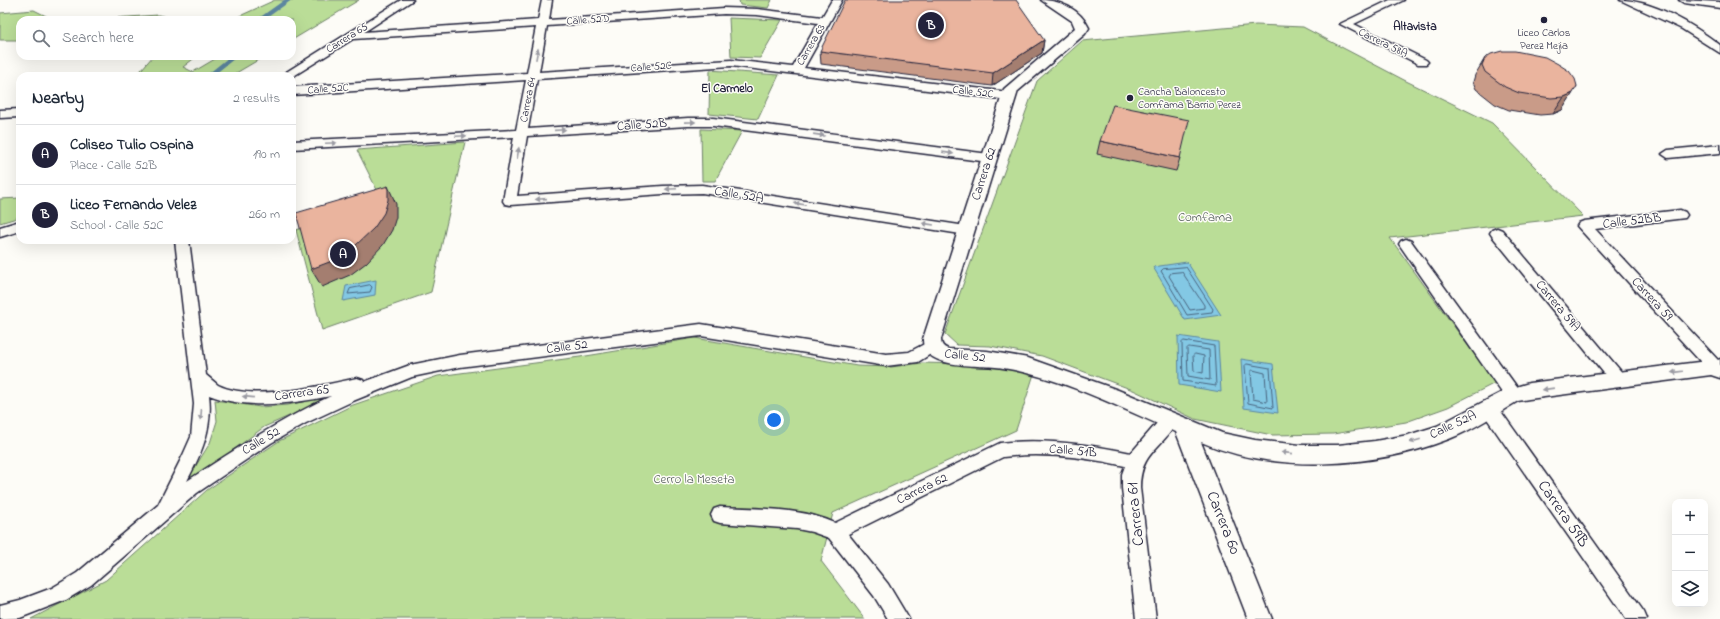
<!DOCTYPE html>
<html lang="en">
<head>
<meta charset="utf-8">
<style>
	:root { --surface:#fff; --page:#f6f6f7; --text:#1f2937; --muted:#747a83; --line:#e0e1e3; --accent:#22223b }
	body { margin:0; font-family:"Indie Flower",sans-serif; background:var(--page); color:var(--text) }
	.controls { position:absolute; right:12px; bottom:12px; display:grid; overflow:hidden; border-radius:8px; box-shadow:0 4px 16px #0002 }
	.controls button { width:36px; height:36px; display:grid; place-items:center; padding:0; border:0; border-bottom:1px solid var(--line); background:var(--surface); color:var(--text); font:20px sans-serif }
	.you { position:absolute; left:774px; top:420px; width:14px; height:14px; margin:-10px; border:3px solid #fff; border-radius:50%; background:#1a73e8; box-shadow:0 0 0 6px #1a73e833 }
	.badge { display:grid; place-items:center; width:26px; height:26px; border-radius:50%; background:var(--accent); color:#fff; font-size:13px; font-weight:700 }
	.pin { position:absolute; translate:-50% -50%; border:2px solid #fff; box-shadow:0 1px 4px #0006 }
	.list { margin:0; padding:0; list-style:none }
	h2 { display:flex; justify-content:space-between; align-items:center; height:52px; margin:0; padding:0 16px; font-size:17px }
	h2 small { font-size:13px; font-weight:400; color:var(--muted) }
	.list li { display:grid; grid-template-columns:26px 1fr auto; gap:12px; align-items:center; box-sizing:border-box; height:60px; padding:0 16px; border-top:1px solid var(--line) }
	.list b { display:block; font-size:15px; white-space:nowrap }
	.list p { margin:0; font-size:13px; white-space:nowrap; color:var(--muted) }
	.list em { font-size:13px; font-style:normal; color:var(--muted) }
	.icon { flex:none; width:22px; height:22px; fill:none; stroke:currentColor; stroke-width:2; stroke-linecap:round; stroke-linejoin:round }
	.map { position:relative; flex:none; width:1720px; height:619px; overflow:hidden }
	.search { position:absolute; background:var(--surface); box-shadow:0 4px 16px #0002; left:16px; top:16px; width:280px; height:44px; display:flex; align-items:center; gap:10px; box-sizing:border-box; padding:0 14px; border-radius:12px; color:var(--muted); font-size:15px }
	.panel { position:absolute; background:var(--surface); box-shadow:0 4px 16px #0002; left:16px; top:72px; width:280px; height:172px; border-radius:12px }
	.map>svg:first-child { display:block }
	.green { fill:#badd97; stroke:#6e8069 }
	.water { fill:#83c8e4; stroke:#5c86a0 }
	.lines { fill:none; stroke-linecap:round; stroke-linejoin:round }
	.shore { stroke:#49647f; stroke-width:1 }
	.stream { stroke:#5c86a0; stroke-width:4.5 }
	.minor-casing { stroke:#22223b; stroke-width:3 }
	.tertiary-casing { stroke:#22223b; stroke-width:3 }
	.minor { fill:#fdfcf7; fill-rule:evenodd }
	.tertiary { fill:#fdfcf7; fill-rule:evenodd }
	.wall { fill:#c99b88; stroke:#22223b }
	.shaded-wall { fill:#a47e6f; stroke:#22223b }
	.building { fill:#eab49e; stroke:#22223b }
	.oneway { fill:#9a9aa2 }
	.poi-dot { fill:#22223b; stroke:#fdfcf7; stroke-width:1.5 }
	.labels { text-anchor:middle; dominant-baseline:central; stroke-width:3; stroke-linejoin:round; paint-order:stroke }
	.far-street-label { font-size:11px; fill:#22223b; stroke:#fdfcf7 }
	.far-poi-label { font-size:11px; fill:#22223b; stroke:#fdfcf7 }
	.far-neighbourhood-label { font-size:12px; font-weight:bold; fill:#22223b; stroke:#fdfcf7 }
	.street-label { font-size:13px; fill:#22223b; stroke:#fdfcf7 }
	.park-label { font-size:13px; fill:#505a57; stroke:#fdfcf7 }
	.near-street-label { font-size:16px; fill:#22223b; stroke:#fdfcf7 }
</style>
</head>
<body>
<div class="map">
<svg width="1720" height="619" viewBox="0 0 1720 619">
	<rect width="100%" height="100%" fill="#fdfcf7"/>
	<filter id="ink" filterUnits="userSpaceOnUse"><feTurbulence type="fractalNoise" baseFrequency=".025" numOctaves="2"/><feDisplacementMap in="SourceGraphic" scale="8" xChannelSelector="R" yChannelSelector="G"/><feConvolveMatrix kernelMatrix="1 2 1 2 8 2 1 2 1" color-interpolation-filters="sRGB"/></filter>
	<g filter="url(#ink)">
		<path class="green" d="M275,0H359L292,40V20H231Z
			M739,0H772L768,8L740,5Z
			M34,10L54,20H20V40H0V13Z
			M158,15L184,20H83Z
			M729,18L782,20L760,58L731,57Z
			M1256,25L1303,27L1404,80L1492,123L1583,216L1390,238L1495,383L1448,407L1406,422L1333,434L1272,435L1195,419L1133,390L1042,356L990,346L957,345L945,334L1037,81L1082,41Z
			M153,56H197L183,67L193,72L220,56H265L231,76H136Z
			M710,70L779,75L758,119L709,114Z
			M701,129L742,131L715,181H702Z
			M465,142L431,292L322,330L296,230L383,202L357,150Z
			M20,198V217L0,223V199Z
			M695,338L857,366L891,367L922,363L1001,365L1034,374L1016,430L833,513L821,561L865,619H31L106,580L207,490L279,441L353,405L438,376L580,357Z
			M342,393L264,427L182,488L210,443L217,421L215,400L260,407L288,405Z"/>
		<path class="water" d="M1187,262L1221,315L1185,320L1153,267Z
			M376,280L375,295L343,301L346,286Z
			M1178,336L1218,342L1221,392L1179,385Z
			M1241,359L1273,364L1278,413L1244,408Z"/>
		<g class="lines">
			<path class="shore" d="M1186,267L1213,309L1212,312L1187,315L1161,271L1163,269Z
				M1182,272L1204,305V308L1190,310L1169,276L1171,273Z
				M370,285L372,287L370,292L348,294L350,289Z
				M1184,341L1214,346L1216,386L1183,381L1182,343Z
				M1189,347L1209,350L1210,380L1188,376L1187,349Z
				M1195,354L1204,356L1203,373L1194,371L1193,356Z
				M1247,364L1270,368L1273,408L1248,403L1245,366Z
				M1253,370L1265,373L1267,402L1253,399L1251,372Z"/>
			<path class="stream" d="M260,20L288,0
				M209,76L234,56"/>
			<g class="minor-casing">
				<path id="minor" d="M401,0H413L364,32L538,20L542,0H552L549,20L724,8L757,9L822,17L832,0H842L804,68L1009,92L1015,96L1009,100L731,66L537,79L528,129L688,118H713L989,154L995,158L989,162L713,126H688L527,136L517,196L663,186L702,185L972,227L974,230L972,233L967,235L702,193L663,194L510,205L505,204L503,201L514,137L292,149V141L516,130L526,80L292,95V87L527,73L536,27L353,39L292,77L280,76ZM724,14L757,15L818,23L793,67L731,60L539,72L547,26Z
					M1390,0H1404L1354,24L1426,60L1428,62L1426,64H1418L1340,24Z
					M1620,0C1653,0 1694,25 1720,45V53L1682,29Z
					M1679,0L1720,2V8L1684,3Z
					M20,109V117L0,118V110Z
					M1720,145V153L1668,158L1662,154L1668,150Z
					M1680,210L1685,212L1687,215L1685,218L1595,229L1718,360L1720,359V372L1715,373L1709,371L1577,226L1579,223L1584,221Z
					M20,221V231L0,237V227Z
					M1497,228L1502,230L1624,375L1626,379L1624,383L1618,385L1612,383L1492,236L1490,233L1492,230Z
					M1406,239L1411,241L1519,390L1521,395L1519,400L1513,401L1507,400L1401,247L1399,244L1401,241Z
					M175,240H189L206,375C210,378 214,382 218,385C252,402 321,386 357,378L363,380L364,382L410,365L460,355L701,324L886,354L909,352L932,340L937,342L940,346L937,350L918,362L886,366L701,336L460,367L412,377L353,401L306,423L271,443L197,493L91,585L66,600L20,618L0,619V605L20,600L52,588L77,573L158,505L183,455L191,437L194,404ZM209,395C248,410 291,404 331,396C278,421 236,449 187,481C202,452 213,428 209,395Z
					M1489,401L1495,403L1644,612L1647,619H1626L1483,413L1481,408L1483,403Z
					M1169,414L1175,416L1177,421C1163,449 1140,451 1140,488L1156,619H1136L1122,488V474L1125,466C1085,457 1043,452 1003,457L848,534L888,584L909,619H888L874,596L829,538L812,532L797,529L720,523L714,521L711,515L714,509L720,507C757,509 801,507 835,523L1000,443C1044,438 1088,444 1131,453L1163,416Z"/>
			</g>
			<g class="tertiary-casing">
				<path id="tertiary" d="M1041,0C1060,0 1080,9 1089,28L1085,34L1018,91L941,339C941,345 943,347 948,349L987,351L1028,358L1118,390L1222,433L1255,440L1300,445H1338L1375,441L1408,435L1437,426L1506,390L1529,383L1715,360L1720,361V378L1711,375L1529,399L1518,401C1496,414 1473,430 1449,439C1375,468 1274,474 1201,442L1272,619H1248L1176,432C1121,408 1063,378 1003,368C980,364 922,371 923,339L1004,89L1075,28L1072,21Z"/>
			</g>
			<use href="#minor" class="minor"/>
			<use href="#tertiary" class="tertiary"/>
		</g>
		<path class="wall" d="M1044,40L1042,53L992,86L821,64L820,51Z
			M1485,58L1577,86L1562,110L1553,114L1540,115L1509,110L1495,104L1476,89L1473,82L1475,75Z
			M1100,141L1180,158L1176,171L1097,154Z"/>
		<path class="shaded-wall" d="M1044,40L1042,53L992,86L993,73Z
			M1573,93L1562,110L1553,114L1564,97Z
			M388,186L396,204V217L392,230L383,245L366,263L350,275L322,287L311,269Z"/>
		<path class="building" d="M845,0H1016L1044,40L993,73L820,51Z
			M1502,51H1515L1545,57L1558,64L1569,71L1575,79L1577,86L1573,93L1564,97L1551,98L1519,93L1505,87L1485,72L1482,65L1485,58L1491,54Z
			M1113,105L1189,120L1180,158L1100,141Z
			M388,186V200L384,213L374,228L356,245L340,258L311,269L296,213Z"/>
		<defs><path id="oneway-solid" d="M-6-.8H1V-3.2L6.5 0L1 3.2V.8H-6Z"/></defs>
		<g class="oneway">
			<use href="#oneway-solid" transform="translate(537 54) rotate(-79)"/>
			<use href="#oneway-solid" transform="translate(690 122) rotate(-1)"/>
			<use href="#oneway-solid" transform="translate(560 130) rotate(-4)"/>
			<use href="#oneway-solid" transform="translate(819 135) rotate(8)"/>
			<use href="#oneway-solid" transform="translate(461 136) rotate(-3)"/>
			<use href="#oneway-solid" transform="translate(331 143) rotate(-3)"/>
			<use href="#oneway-solid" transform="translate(518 153) rotate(-81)"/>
			<use href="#oneway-solid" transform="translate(948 153) rotate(8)"/>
			<use href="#oneway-solid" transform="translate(671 189) rotate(177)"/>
			<use href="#oneway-solid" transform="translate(541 199) rotate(176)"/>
			<use href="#oneway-solid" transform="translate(800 204) rotate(-171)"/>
			<use href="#oneway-solid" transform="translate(928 224) rotate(-171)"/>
			<use href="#oneway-solid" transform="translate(1677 372) rotate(173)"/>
			<use href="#oneway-solid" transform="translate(1548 389) rotate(172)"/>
			<use href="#oneway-solid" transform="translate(248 397) rotate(-174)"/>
			<use href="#oneway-solid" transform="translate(201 415) rotate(95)"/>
			<use href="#oneway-solid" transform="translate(1415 441) rotate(164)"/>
			<use href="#oneway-solid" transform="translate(1287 453) rotate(-174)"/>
		</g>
	</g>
	<g class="poi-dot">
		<circle cx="1544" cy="20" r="4"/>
		<circle cx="1130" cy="98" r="4"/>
	</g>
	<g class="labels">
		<g class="far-street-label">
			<text transform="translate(588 20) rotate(-4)">Calle 52D</text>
			<text transform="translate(347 38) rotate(-32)">Carrera 65</text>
			<text transform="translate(1383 43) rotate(26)">Carrera 58A</text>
			<text transform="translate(811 45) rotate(-60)">Carrera 63</text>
			<text transform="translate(651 67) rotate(-4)">Calle 52C</text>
			<text transform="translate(328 89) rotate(-4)">Calle 52C</text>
			<text transform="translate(973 92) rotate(7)">Calle 52C</text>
			<text transform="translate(528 100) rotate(-79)">Carrera 64</text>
		</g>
		<g class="far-poi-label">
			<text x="1544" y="33">Liceo Carlos<tspan x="1544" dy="13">Perez Mejia</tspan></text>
			<text x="1138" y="92" text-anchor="start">Cancha Baloncesto<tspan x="1138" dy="13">Comfama Barrio Perez</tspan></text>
		</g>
		<g class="far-neighbourhood-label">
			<text x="1415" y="27">Altavista</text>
			<text x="727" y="89">El Carmelo</text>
		</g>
		<g class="street-label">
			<text transform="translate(642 125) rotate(-4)">Calle 52B</text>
			<text transform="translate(984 174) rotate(-72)">Carrera 62</text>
			<text transform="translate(739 195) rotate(9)">Calle 52A</text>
			<text transform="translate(1632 221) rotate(-7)">Calle 52BB</text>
			<text transform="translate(1652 299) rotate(47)">Carrera 59</text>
			<text transform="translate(1558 306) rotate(50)">Carrera 59A</text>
			<text transform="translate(567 347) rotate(-7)">Calle 52</text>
			<text transform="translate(965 356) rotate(6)">Calle 52</text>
			<text transform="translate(302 393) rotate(-8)">Carrera 65</text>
			<text transform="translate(1453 425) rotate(-25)">Calle 52A</text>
			<text transform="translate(261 441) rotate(-31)">Calle 52</text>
			<text transform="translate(1073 451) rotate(5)">Calle 51B</text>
			<text transform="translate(922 489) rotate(-26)">Carrera 62</text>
		</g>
		<g class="park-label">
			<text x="1205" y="217">Comfama</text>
			<text x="694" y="479">Cerro la Meseta</text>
		</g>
		<g class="near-street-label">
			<text transform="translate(1136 514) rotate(-96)">Carrera 61</text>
			<text transform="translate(1563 514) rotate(55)">Carrera 59B</text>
			<text transform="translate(1223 523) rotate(68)">Carrera 60</text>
		</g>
	</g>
</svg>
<div class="controls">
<button>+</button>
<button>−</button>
<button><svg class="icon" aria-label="layers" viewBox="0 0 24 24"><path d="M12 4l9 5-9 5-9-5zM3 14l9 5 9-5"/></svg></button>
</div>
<div class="you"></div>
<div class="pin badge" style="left:343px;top:254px">A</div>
<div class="pin badge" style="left:931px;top:25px">B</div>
<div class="search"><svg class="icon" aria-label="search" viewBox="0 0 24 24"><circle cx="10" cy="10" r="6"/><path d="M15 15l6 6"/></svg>Search here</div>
<section class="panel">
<h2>Nearby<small>2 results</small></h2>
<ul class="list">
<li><span class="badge">A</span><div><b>Coliseo Tulio Ospina</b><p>Place · Calle 52B</p></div><em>190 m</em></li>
<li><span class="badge">B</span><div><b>Liceo Fernando Velez</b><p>School · Calle 52C</p></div><em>260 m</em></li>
</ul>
</section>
</div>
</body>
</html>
